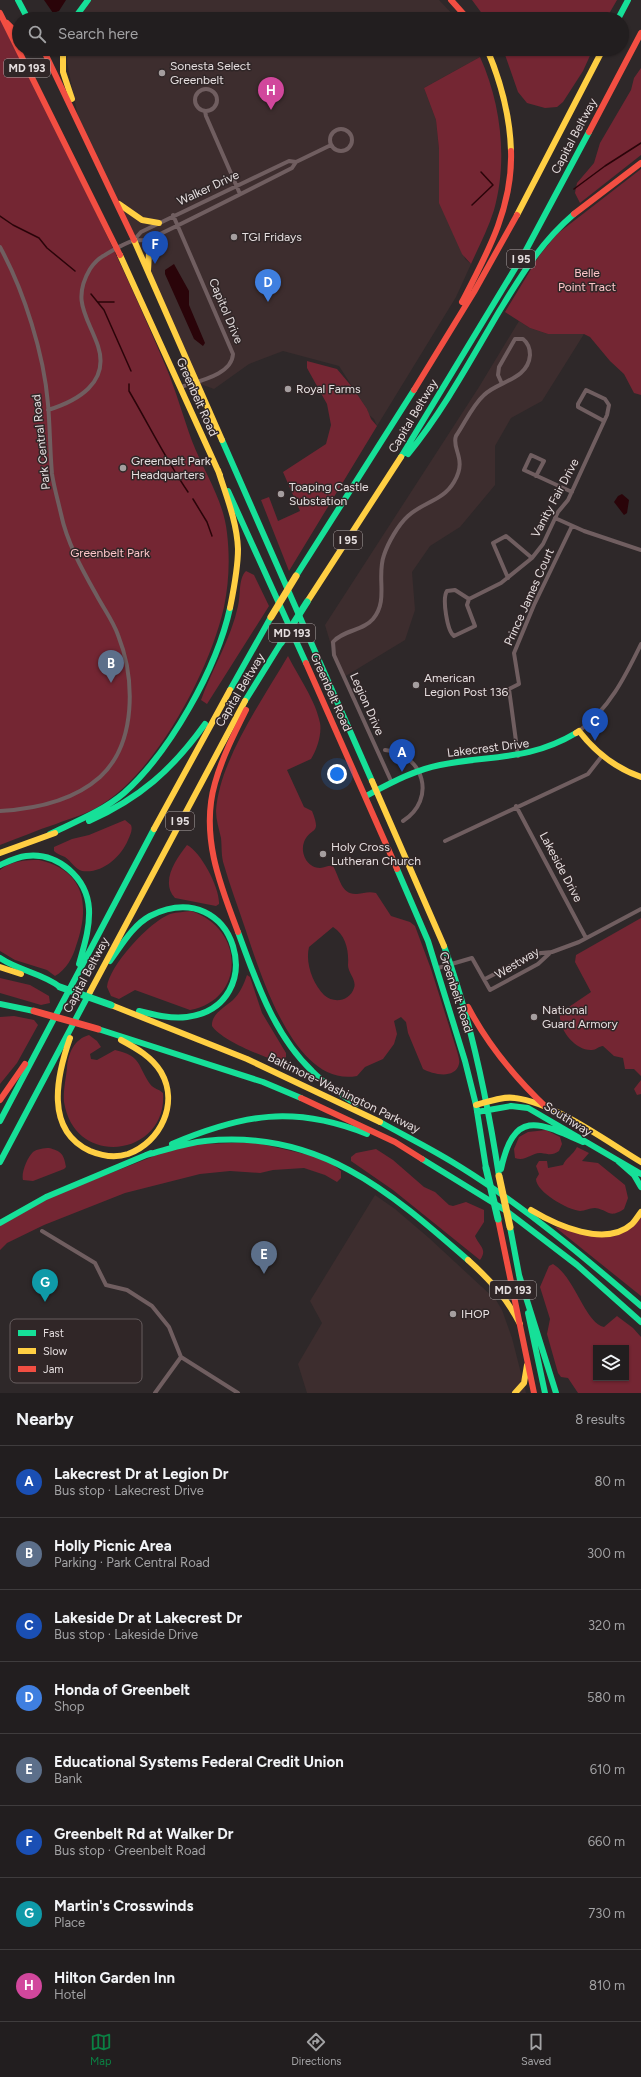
<!DOCTYPE html>
<html lang="en">
<head>
<meta charset="utf-8">
<style>
	:root { --surface:#221e1f; --page:#2e2b2c; --text:#f1f3f6; --muted:#a2a2a4; --line:#3f3c3d; --accent:#0b8043 }
	body { margin:0; font-family:Figtree,sans-serif; background:var(--page); color:var(--text) }
	.controls { position:absolute; right:12px; bottom:12px; display:grid; overflow:hidden; border-radius:0px; box-shadow:0 1px 3px #0004 }
	.controls button { width:36px; height:36px; display:grid; place-items:center; padding:0; border:0; border-bottom:1px solid var(--line); background:var(--surface); color:var(--text); font:20px sans-serif }
	.you { position:absolute; left:337px; top:774px; width:14px; height:14px; margin:-10px; border:3px solid #fff; border-radius:50%; background:#1a73e8; box-shadow:0 0 0 6px #1a73e833 }
	.badge { display:grid; place-items:center; width:26px; height:26px; border-radius:50%; background:var(--accent); color:#fff; font-size:13px; font-weight:700 }
	.pin { position:absolute; translate:-50% -33px; filter:drop-shadow(0 1px 2px #0008) }
	.pin::after { content:''; position:absolute; top:21px; width:14px; height:12px; background:inherit; clip-path:polygon(0 0,100% 0,50% 100%) }
	.list { margin:0; padding:0; list-style:none }
	h2 { display:flex; justify-content:space-between; align-items:center; height:52px; margin:0; padding:0 16px; font-size:17px }
	h2 small { font-size:13px; font-weight:400; color:var(--muted) }
	.list li { display:grid; grid-template-columns:26px 1fr auto; gap:12px; align-items:center; box-sizing:border-box; height:72px; padding:0 16px; border-top:1px solid var(--line) }
	.list b { display:block; font-size:15px; white-space:nowrap }
	.list p { margin:0; font-size:13px; white-space:nowrap; color:var(--muted) }
	.list em { font-size:13px; font-style:normal; color:var(--muted) }
	.icon { flex:none; width:22px; height:22px; fill:none; stroke:currentColor; stroke-width:2; stroke-linecap:round; stroke-linejoin:round }
	.map { position:relative; flex:none; width:641px; height:1393px; overflow:hidden }
	.search { position:absolute; background:var(--surface); box-shadow:0 1px 3px #0004; left:12px; right:12px; top:12px; height:44px; display:flex; align-items:center; gap:10px; box-sizing:border-box; padding:0 14px; border-radius:22px; color:var(--muted); font-size:15px }
	.sheet { height:628px; background:var(--surface) }
	nav { display:flex; justify-content:space-around; align-items:center; box-sizing:border-box; height:56px; border-top:1px solid var(--line); background:var(--surface); font-size:11px; color:var(--muted) }
	nav a { display:grid; justify-items:center; gap:2px }
	nav .on { color:var(--accent) }
	.map>svg:first-child { display:block }
	.built { fill:#3d2d2e }
	.green { fill:#742633; fill-rule:evenodd }
	.water { fill:#2a0409 }
	.lines { fill:none; stroke-linecap:round; stroke-linejoin:round }
	.stream { stroke:#2a0409; stroke-width:1.5 }
	.street { stroke:#705e60; stroke-width:4 }
	.fast { stroke:#16e098; stroke-width:6 }
	.slow { stroke:#ffcf43; stroke-width:6 }
	.jam { stroke:#f24e42; stroke-width:6 }
	.fast-bridge { stroke:#16e098; stroke-width:7 }
	.slow-bridge { stroke:#ffcf43; stroke-width:7 }
	.jam-bridge { stroke:#f24e42; stroke-width:7 }
	.poi-dot { fill:#a59e9f; stroke:#302627; stroke-width:1.5 }
	.labels { text-anchor:middle; dominant-baseline:central; stroke-width:3; stroke-linejoin:round; paint-order:stroke }
	.shield { fill:#302627; stroke:#afa7a8; stroke-width:1 }
	.shield-label { font-size:11px; font-weight:bold; fill:#e5dedf }
	.poi-label { font-size:12px; fill:#e5dedf; stroke:#302627; text-anchor:start }
	.street-label { font-size:12px; fill:#e5dedf; stroke:#302627 }
	.park-label { font-size:12px; fill:#fdc5c8; stroke:#302627 }
	.key { fill:#302627; stroke:#665d5e; stroke-width:1 }
	.key-label { font-size:11px; fill:#e5dedf }
</style>
</head>
<body>
<div class="map">
<svg width="641" height="1393" viewBox="0 0 641 1393">
	<rect width="100%" height="100%" fill="#2e2829"/>
	<path class="built" d="M88,0H439L457,19H74Z
		M68,49H476L480,57L424,88L436,120L439,149L465,259L471,264L456,297L377,426L374,419L368,414V411L339,366L283,351L249,364L214,389L195,382L79,122L67,62Z
		M519,321L530,328L548,334H584L542,401L511,418L495,446V485L460,527L430,546L412,572L415,610L405,640L344,677L334,655L325,625L479,387Z
		M375,1195L395,1209L429,1238L496,1300L502,1310L512,1338L526,1393H307L298,1364L322,1323L310,1301Z"/>
	<path class="green" d="M472,0H617L606,19H486Z
		M0,18C57,133 116,248 166,367C176,391 183,416 192,441C204,472 224,501 227,533C230,558 229,583 224,607C210,670 157,771 101,805C87,814 71,818 56,824C37,830 19,838 0,845Z
		M503,49H593L583,71L563,102L557,107L545,108L527,103L518,92Z
		M480,57C501,103 508,161 494,210C488,229 479,246 471,264L462,254L439,203V149L436,120L424,88Z
		M641,68V155L580,203L575,193L577,183L594,163L600,143L631,90L634,78Z
		M641,169V395L634,393L624,374L610,361L590,337L584,334H548L530,328L505,312L539,256L557,234Z
		M307,361L337,369L353,388L367,409L371,419L377,426L289,571L261,500L269,497L278,521L300,511L283,472L326,444L331,425L327,404L307,368Z
		M246,571L254,575L269,606L207,704L201,700C212,669 231,639 238,606C241,595 238,579 246,571Z
		M288,656C298,676 316,701 320,723C322,734 317,750 311,759L287,770L304,807L312,811C322,836 311,826 304,842C300,853 307,868 320,868C325,868 328,865 333,866C340,878 341,895 357,894C364,893 369,891 376,893L391,916L410,922L415,926L431,969L457,1051C458,1055 460,1060 459,1064C455,1080 432,1074 423,1069L408,1033L406,1022L401,1017L394,1021L397,1034L394,1044L383,1059L365,1067L357,1076C294,1088 260,972 245,928C238,907 230,886 224,865C221,856 222,847 221,838C219,829 216,820 216,811C219,761 263,699 288,656ZM333,927C346,935 349,951 348,965C348,973 357,980 354,988C350,1001 334,1004 324,995C313,984 305,963 309,947Z
		M125,820L131,825C133,830 130,835 128,840C121,857 102,874 82,871C75,869 71,861 65,857C61,855 57,854 54,851V847L72,839L89,835Z
		M187,845C201,852 220,888 219,904L216,906L175,898C160,882 176,859 187,845Z
		M39,860C86,871 90,906 76,946C73,957 66,970 55,976L47,970L15,960L0,951V870C10,861 25,860 39,860Z
		M191,911C246,929 245,1000 190,1010L135,990L119,999L111,996L107,987C109,966 149,922 170,914C177,912 184,912 191,911Z
		M641,918V1076L634,1069H625L623,1058L614,1056L603,1046C599,1046 596,1050 592,1050C575,1051 558,1029 560,1013L591,992L575,962L576,955Z
		M247,975L250,977L262,1013L286,1053V1057L280,1062C263,1057 221,1040 212,1026C211,1014 225,1007 233,1000C240,993 244,984 247,975Z
		M0,978L30,985L49,996L50,1003L41,1005L0,993Z
		M14,1016L34,1020L38,1025L17,1063L0,1084V1017Z
		M89,1035L97,1041L101,1047L90,1054L91,1059L97,1060L115,1050C142,1056 137,1065 150,1084C154,1089 159,1089 163,1093C168,1156 75,1170 64,1102C63,1091 66,1078 67,1068C68,1054 74,1039 89,1035Z
		M641,1080V1094L637,1095L634,1089Z
		M546,1130L560,1137L562,1144L559,1151C552,1156 549,1154 541,1153C532,1152 526,1162 515,1158L514,1149L519,1137L528,1132Z
		M253,1142L326,1159L341,1171V1178L337,1182L325,1175L304,1168L273,1170L260,1173L230,1171L200,1174L125,1193L87,1208L44,1225L7,1243L0,1250V1223L32,1204L182,1145Z
		M577,1147L589,1153L582,1161L598,1163L625,1185L628,1198L624,1209C609,1219 609,1210 595,1208C589,1208 585,1211 580,1211C568,1210 536,1192 536,1179L539,1174L536,1166L539,1161H547L548,1168L563,1165C566,1158 573,1155 577,1147Z
		M49,1148C61,1151 64,1154 66,1167L64,1169L33,1181L23,1180C21,1173 27,1158 33,1152C37,1149 44,1148 49,1148Z
		M376,1149L393,1160L424,1187L435,1192L449,1205L453,1206L466,1202L484,1210V1222L475,1236C479,1246 488,1249 480,1260L393,1190L351,1161V1157L356,1153Z
		M641,1215V1296L555,1227L611,1236Z
		M553,1264C575,1277 585,1323 604,1327L617,1316L633,1328L641,1337V1393H578L568,1378L561,1377L558,1373L547,1334L550,1319L540,1287L549,1266ZM596,1348H626V1378H596Z"/>
	<path class="water" d="M44,0H66L59,11L53,13Z
		M174,264L189,291V305L205,343L203,346L194,339L165,274V270Z
		M622,494L629,500L627,513L624,515L614,502L618,496Z"/>
	<g class="lines">
		<path class="stream" d="M574,189L605,166L641,143
			M472,205L493,185L481,172
			M0,216L13,225L39,238L47,248L75,271
			M91,294L104,310L131,371
			M98,302H114
			M129,384V391C149,425 166,460 188,492
			M193,499L207,522L212,536"/>
		<path class="street" d="M195 100a11 11 0 1 1 22 0a11 11 0 1 1-22 0Z
			M205,111L206,116L240,194
			M330 140a11 11 0 1 1 22 0a11 11 0 1 1-22 0Z
			M173,215L233,354C232,375 198,381 181,387
			M134,240L141,232L289,161L296,162L331,145
			M0,247C24,291 44,354 48,404C50,427 50,451 52,474C54,487 58,501 61,514C67,543 83,571 97,596C104,609 113,621 118,635C135,678 137,743 100,777C73,801 35,809 0,811
			M48,410C77,401 110,383 98,346C88,317 71,301 90,269C94,263 99,258 105,255C113,250 126,242 136,240C141,240 145,241 150,239C198,216 245,192 292,168L296,162
			M536,476L544,461L531,455L524,470L572,492
			M555,518L584,531L641,550
			M508,578L493,543L506,536L532,558
			M469,599L467,605L475,626L454,636C447,631 442,598 447,591L455,590L469,599L501,583L532,558L543,544L558,512L568,500L607,415L609,405L605,399L586,390L578,404V407L604,421
			M579,731C609,709 625,677 641,644
			M385,750C424,754 437,799 403,821
			M518,756L509,689L519,684L514,653L534,605L572,526
			M392,783L334,655L333,642C343,630 363,631 373,619C389,600 376,577 384,555C388,543 398,525 408,516C423,502 443,501 454,482C468,459 451,449 456,436C465,423 472,406 484,395C498,381 528,380 530,355C530,348 528,343 523,339H515L499,367L498,375L502,384
			M516,806L586,938
			M445,841L588,774L602,756
			M438,968L472,958L490,990L538,964L551,952
			M485,979L527,957L541,953L552,952L579,942L641,909
			M42,1231L95,1263L106,1285L127,1290L152,1306L169,1327L181,1357L238,1393
			M155,1393L181,1357"/>
		<path class="fast" d="M18,0L28,19
			M74,19L88,0
			M618,19L628,0
			M222,440L372,781
			M408,454C444,410 471,359 500,310C522,274 541,242 574,214
			M401,457L525,252L589,132
			M228,491L306,663
			M296,576L414,390
			M230,690L271,617
			M245,701L281,643
			M366,796C389,784 414,770 440,765C490,755 529,761 576,733
			M89,821C140,798 172,770 205,724
			M50,834C75,822 103,811 124,793C170,752 217,668 230,608
			M0,865C9,861 17,857 26,856C58,852 87,878 89,909C90,928 84,946 79,964
			M397,869L428,941L465,1061L476,1105L486,1168
			M238,932C256,981 274,1035 312,1071C325,1084 340,1094 356,1104
			M444,946C471,1020 487,1098 499,1176
			M0,958C19,971 42,973 60,987
			M110,961C121,946 133,925 150,916C237,873 272,1006 187,1017C171,1019 155,1015 139,1011
			M0,1004L34,1011
			M98,1029L263,1082L301,1098
			M477,1112L511,1106L528,1108L641,1174
			M0,1121L154,829
			M380,1122C407,1137 436,1151 462,1168C526,1208 584,1257 641,1306
			M172,1144C243,1114 294,1105 367,1134
			M146,1155C166,1150 185,1143 205,1141C318,1129 389,1191 468,1260
			M422,1159L505,1210L577,1265L641,1322
			M618,1161L634,1175L641,1187
			M0,1162L90,992
			M501,1169C514,1110 537,1121 583,1142
			M0,1223L46,1197L151,1153
			M510,1227L520,1280
			M519,1275L556,1393
			M528,1313L545,1393"/>
		<path class="slow" d="M63,49V72L72,99
			M487,49C501,82 510,115 511,151
			M119,204L142,220L159,223
			M517,215L603,49
			M134,240L222,440
			M120,255L220,475
			M148,271L149,253L155,236
			M218,470C226,495 237,522 238,549C238,569 234,588 230,608
			M307,602L401,457
			M576,733L579,731C596,753 615,768 641,777
			M372,781L444,946
			M154,829L230,690
			M0,853L55,833
			M0,967L21,974
			M90,992L245,701
			M111,1005L247,1059L380,1122
			M70,1038C57,1075 44,1130 90,1151C102,1156 116,1158 128,1154C161,1142 179,1103 161,1072C152,1057 136,1048 121,1040
			M476,1105C488,1102 502,1096 515,1098C555,1103 606,1141 641,1162
			M531,1210C556,1225 605,1248 632,1224C635,1221 638,1216 641,1212
			M468,1260C489,1279 507,1298 520,1324
			M515,1393L524,1383L527,1365"/>
		<path class="jam" d="M451,0L468,19
			M0,13L120,255
			M7,23L19,35
			M43,49L134,240
			M589,132L641,33
			M574,214L641,163
			M462,302C487,254 513,207 511,151
			M414,390L474,292L517,215
			M306,663L397,869
			M238,932C220,885 200,835 215,783C222,758 234,734 246,710
			M468,1007C489,1047 515,1078 548,1109
			M301,1098L395,1142L422,1159
			M0,1100L25,1064
			M498,1219L534,1393"/>
		<path class="fast-bridge" d="M281,643L307,602
			M60,987L111,1005
			M486,1168L498,1219"/>
		<path class="slow-bridge" d="M271,617L296,576
			M499,1176L510,1227"/>
		<path class="jam-bridge" d="M34,1011L98,1029"/>
	</g>
	<g class="poi-dot">
		<circle cx="162" cy="73" r="4"/>
		<circle cx="234" cy="237" r="4"/>
		<circle cx="288" cy="389" r="4"/>
		<circle cx="123" cy="468" r="4"/>
		<circle cx="281" cy="494" r="4"/>
		<circle cx="416" cy="685" r="4"/>
		<circle cx="323" cy="854" r="4"/>
		<circle cx="534" cy="1017" r="4"/>
		<circle cx="453" cy="1314" r="4"/>
	</g>
	<g class="labels">
		<g class="shield">
			<rect x="4" y="59" width="46" height="18" rx="3"/>
			<rect x="507" y="250" width="28" height="18" rx="3"/>
			<rect x="334" y="531" width="28" height="18" rx="3"/>
			<rect x="269" y="624" width="46" height="18" rx="3"/>
			<rect x="166" y="812" width="28" height="18" rx="3"/>
			<rect x="490" y="1281" width="46" height="18" rx="3"/>
		</g>
		<g class="shield-label">
			<text x="27" y="68">MD 193</text>
			<text x="521" y="259">I 95</text>
			<text x="348" y="540">I 95</text>
			<text x="292" y="633">MD 193</text>
			<text x="180" y="821">I 95</text>
			<text x="513" y="1290">MD 193</text>
		</g>
		<g class="poi-label">
			<text x="170" y="66">Sonesta Select<tspan x="170" dy="14">Greenbelt</tspan></text>
			<text x="242" y="237">TGI Fridays</text>
			<text x="296" y="389">Royal Farms</text>
			<text x="131" y="461">Greenbelt Park<tspan x="131" dy="14">Headquarters</tspan></text>
			<text x="289" y="487">Toaping Castle<tspan x="289" dy="14">Substation</tspan></text>
			<text x="424" y="678">American<tspan x="424" dy="14">Legion Post 136</tspan></text>
			<text x="331" y="847">Holy Cross<tspan x="331" dy="14">Lutheran Church</tspan></text>
			<text x="542" y="1010">National<tspan x="542" dy="14">Guard Armory</tspan></text>
			<text x="461" y="1314">IHOP</text>
		</g>
		<g class="street-label">
			<text transform="translate(574 136) rotate(-62)">Capital Beltway</text>
			<text transform="translate(208 188) rotate(-25)">Walker Drive</text>
			<text transform="translate(226 311) rotate(67)">Capitol Drive</text>
			<text transform="translate(197 397) rotate(66)">Greenbelt Road</text>
			<text transform="translate(413 416) rotate(-59)">Capital Beltway</text>
			<text transform="translate(41 442) rotate(-96)">Park Central Road</text>
			<text transform="translate(555 498) rotate(-62)">Vanity Fair Drive</text>
			<text transform="translate(529 597) rotate(-66)">Prince James Court</text>
			<text transform="translate(240 690) rotate(-59)">Capital Beltway</text>
			<text transform="translate(331 692) rotate(66)">Greenbelt Road</text>
			<text transform="translate(367 704) rotate(66)">Legion Drive</text>
			<text transform="translate(488 748) rotate(-7)">Lakecrest Drive</text>
			<text transform="translate(561 867) rotate(62)">Lakeside Drive</text>
			<text transform="translate(517 963) rotate(-31)">Westway</text>
			<text transform="translate(86 975) rotate(-62)">Capital Beltway</text>
			<text transform="translate(456 992) rotate(72)">Greenbelt Road</text>
			<text transform="translate(344 1093) rotate(26)">Baltimore-Washington Parkway</text>
			<text transform="translate(568 1119) rotate(32)">Southway</text>
		</g>
		<g class="park-label">
			<text x="587" y="273">Belle<tspan x="587" dy="14">Point Tract</tspan></text>
			<text x="110" y="553">Greenbelt Park</text>
		</g>
	</g>
	<rect x="10" y="1319" width="132" height="64" rx="6" class="key"/>
	<rect x="18" y="1330" width="18" height="6" fill="#16e098"/>
	<rect x="18" y="1348" width="18" height="6" fill="#ffcf43"/>
	<rect x="18" y="1366" width="18" height="6" fill="#f24e42"/>
	<g class="key-label">
		<text x="43" y="1337">Fast</text>
		<text x="43" y="1355">Slow</text>
		<text x="43" y="1373">Jam</text>
	</g>
</svg>
<div class="controls">
<button><svg class="icon" aria-label="layers" viewBox="0 0 24 24"><path d="M12 4l9 5-9 5-9-5zM3 14l9 5 9-5"/></svg></button>
</div>
<div class="you"></div>
<div class="pin badge" style="left:402px;top:772px;background:#1a4fb4">A</div>
<div class="pin badge" style="left:111px;top:683px;background:#5c6f8a">B</div>
<div class="pin badge" style="left:595px;top:741px;background:#1a4fb4">C</div>
<div class="pin badge" style="left:268px;top:302px;background:#3f7fe0">D</div>
<div class="pin badge" style="left:264px;top:1274px;background:#5c6f8a">E</div>
<div class="pin badge" style="left:155px;top:264px;background:#1a4fb4">F</div>
<div class="pin badge" style="left:45px;top:1302px;background:#0f9aa8">G</div>
<div class="pin badge" style="left:271px;top:110px;background:#d1479c">H</div>
<div class="search"><svg class="icon" aria-label="search" viewBox="0 0 24 24"><circle cx="10" cy="10" r="6"/><path d="M15 15l6 6"/></svg>Search here</div>
</div>
<section class="sheet">
<h2>Nearby<small>8 results</small></h2>
<ul class="list">
<li><span class="badge" style="background:#1a4fb4">A</span><div><b>Lakecrest Dr at Legion Dr</b><p>Bus stop · Lakecrest Drive</p></div><em>80 m</em></li>
<li><span class="badge" style="background:#5c6f8a">B</span><div><b>Holly Picnic Area</b><p>Parking · Park Central Road</p></div><em>300 m</em></li>
<li><span class="badge" style="background:#1a4fb4">C</span><div><b>Lakeside Dr at Lakecrest Dr</b><p>Bus stop · Lakeside Drive</p></div><em>320 m</em></li>
<li><span class="badge" style="background:#3f7fe0">D</span><div><b>Honda of Greenbelt</b><p>Shop</p></div><em>580 m</em></li>
<li><span class="badge" style="background:#5c6f8a">E</span><div><b>Educational Systems Federal Credit Union</b><p>Bank</p></div><em>610 m</em></li>
<li><span class="badge" style="background:#1a4fb4">F</span><div><b>Greenbelt Rd at Walker Dr</b><p>Bus stop · Greenbelt Road</p></div><em>660 m</em></li>
<li><span class="badge" style="background:#0f9aa8">G</span><div><b>Martin's Crosswinds</b><p>Place</p></div><em>730 m</em></li>
<li><span class="badge" style="background:#d1479c">H</span><div><b>Hilton Garden Inn</b><p>Hotel</p></div><em>810 m</em></li>
</ul>
</section>
<nav>
<a class="on"><svg class="icon" aria-label="map" viewBox="0 0 24 24"><path d="M3 6l6-2 6 2 6-2v14l-6 2-6-2-6 2zM9 4v14M15 6v14"/></svg>Map</a>
<a><svg class="icon" aria-label="directions" viewBox="0 0 24 24"><path d="M12 3l9 9-9 9-9-9zM9 14v-3h6M13 9l2 2-2 2"/></svg>Directions</a>
<a><svg class="icon" aria-label="saved" viewBox="0 0 24 24"><path d="M7 4h10v16l-5-4-5 4z"/></svg>Saved</a>
</nav>
</body>
</html>
